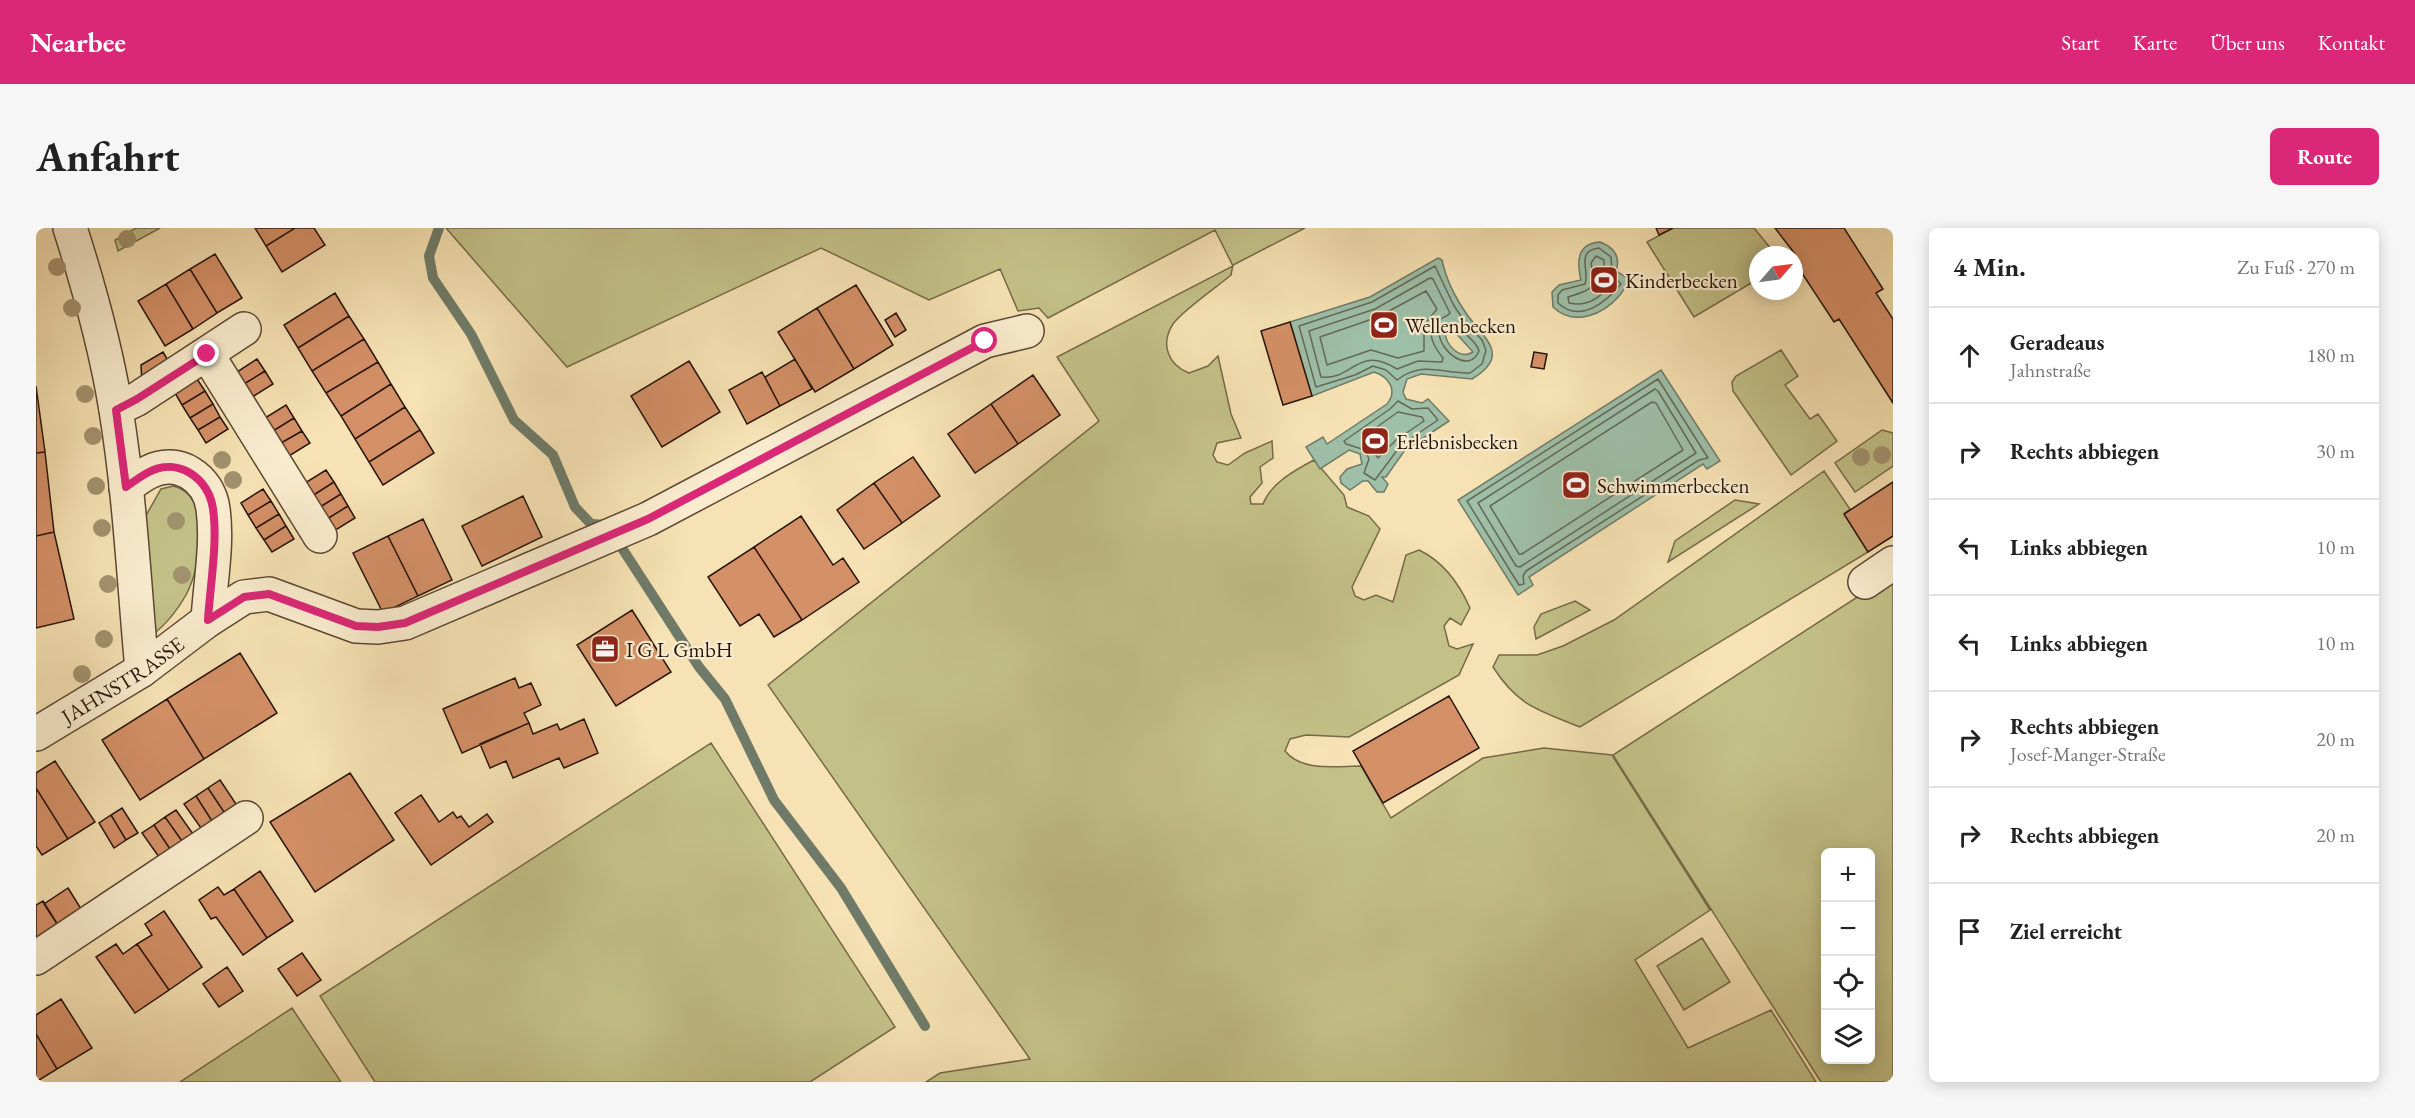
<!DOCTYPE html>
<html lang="de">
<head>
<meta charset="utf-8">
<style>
	:root { --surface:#fff; --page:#f6f6f6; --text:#222; --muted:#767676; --line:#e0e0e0; --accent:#db2777 }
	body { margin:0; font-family:"EB Garamond",serif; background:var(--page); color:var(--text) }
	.controls { position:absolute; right:18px; bottom:18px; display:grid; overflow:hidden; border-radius:9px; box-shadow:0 3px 15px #0003 }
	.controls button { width:54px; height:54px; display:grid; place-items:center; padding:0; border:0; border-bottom:2px solid var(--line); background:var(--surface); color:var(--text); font:30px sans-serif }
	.compass { position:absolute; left:1713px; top:18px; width:54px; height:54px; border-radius:50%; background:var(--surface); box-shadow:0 3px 15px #0003; rotate:62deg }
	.stop { position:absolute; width:18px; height:18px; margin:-14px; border:4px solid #db2777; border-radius:50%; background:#fff }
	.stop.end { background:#db2777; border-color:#fff; box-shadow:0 2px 6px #0008 }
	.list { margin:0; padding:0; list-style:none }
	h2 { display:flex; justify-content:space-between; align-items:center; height:78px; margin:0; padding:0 24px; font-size:26px }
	h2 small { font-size:20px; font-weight:400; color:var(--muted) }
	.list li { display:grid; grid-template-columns:39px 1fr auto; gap:18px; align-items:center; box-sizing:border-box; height:96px; padding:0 24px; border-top:2px solid var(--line) }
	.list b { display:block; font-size:22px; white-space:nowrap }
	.list p { margin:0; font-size:20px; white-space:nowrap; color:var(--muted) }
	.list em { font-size:20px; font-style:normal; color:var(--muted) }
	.icon { flex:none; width:33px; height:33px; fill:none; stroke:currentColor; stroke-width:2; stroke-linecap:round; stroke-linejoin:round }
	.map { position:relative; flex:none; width:1857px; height:854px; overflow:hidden; border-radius:9px }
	header { display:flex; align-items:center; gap:36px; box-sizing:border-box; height:84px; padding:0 30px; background:var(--accent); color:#fff }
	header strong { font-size:28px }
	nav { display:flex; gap:33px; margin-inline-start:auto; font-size:21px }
	.intro { display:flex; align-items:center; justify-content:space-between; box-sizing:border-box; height:144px; padding:0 36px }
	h1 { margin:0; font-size:42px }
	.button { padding:15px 27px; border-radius:9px; background:var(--accent); color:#fff; font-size:21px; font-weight:700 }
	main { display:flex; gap:36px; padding:0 36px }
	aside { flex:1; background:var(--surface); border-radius:9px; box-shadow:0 3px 15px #0003 }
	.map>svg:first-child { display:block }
	.green { fill:#c3c188; stroke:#766a48; stroke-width:1.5; fill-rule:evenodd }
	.water { fill:#9ebfa8; stroke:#6f7b68; stroke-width:1.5; fill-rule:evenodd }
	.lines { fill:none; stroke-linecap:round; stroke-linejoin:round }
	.shore { stroke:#636a58; stroke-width:1.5 }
	.stream { stroke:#6f7b68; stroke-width:10 }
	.building { fill:#d49067; stroke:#281409; stroke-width:1.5 }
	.minor-casing { stroke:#5c4834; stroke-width:36 }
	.minor { stroke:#f9ecce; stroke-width:33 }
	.tree { fill:#a2926e }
	.route { stroke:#db2777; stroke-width:8 }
	.labels { text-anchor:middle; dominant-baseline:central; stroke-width:4.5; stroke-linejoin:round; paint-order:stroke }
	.poi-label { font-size:21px; fill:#281409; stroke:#f9ecce; text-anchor:start }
	.street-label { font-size:21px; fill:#281409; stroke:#f9ecce }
</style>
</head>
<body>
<header>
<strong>Nearbee</strong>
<nav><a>Start</a><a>Karte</a><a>Über uns</a><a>Kontakt</a></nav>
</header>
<div class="intro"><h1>Anfahrt</h1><a class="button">Route</a></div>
<main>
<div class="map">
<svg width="1857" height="854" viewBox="0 0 1857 854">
	<rect width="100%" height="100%" fill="#f6e2b4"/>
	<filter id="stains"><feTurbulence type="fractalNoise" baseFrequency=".00333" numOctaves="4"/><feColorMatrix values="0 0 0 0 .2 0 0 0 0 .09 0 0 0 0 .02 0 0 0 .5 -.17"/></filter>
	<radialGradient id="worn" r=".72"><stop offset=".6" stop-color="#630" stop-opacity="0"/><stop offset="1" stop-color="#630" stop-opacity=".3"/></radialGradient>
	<path class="green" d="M100,0H124L82,23L79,12Z
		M410,0H1269L1197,37L1195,47C1181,59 1146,83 1137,96C1124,116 1132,137 1153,145L1172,138L1182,128L1195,186L1205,210L1181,215L1177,227L1181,234L1192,237L1209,225L1236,213L1237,230L1224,239L1226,255L1214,269L1215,276H1227C1235,255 1259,242 1278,232L1308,267L1311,279L1333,288L1344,301L1316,359L1319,368L1328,372L1340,367L1357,374L1370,327L1383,322C1408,334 1423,355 1434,380L1425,397L1414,390L1408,398L1413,418L1421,421L1437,416L1423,447L1313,509L1270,507L1254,511L1249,523C1266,544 1300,538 1325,538L1355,590L1447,530L1508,520L1576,527L1674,682L1599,732L1652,820L1735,782L1780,854H890L904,845L994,831L732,457L1063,193L1021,129L1197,38L1179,2L1012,90L1003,80L982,83L964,41L893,72L785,20L531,139Z
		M1637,0H1718L1740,27H1722V51L1658,89L1611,14Z
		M1745,122L1762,148L1749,157L1774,191L1782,186L1801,213L1755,247L1697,163L1696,154L1700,148Z
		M1846,202L1857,205V238L1819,264L1799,235Z
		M1788,243L1814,281L1808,286L1832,324L1544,499C1502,482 1482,478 1457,439L1463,427H1501L1527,418L1578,392Z
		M137,258C178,267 165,339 150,367C143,380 129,398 117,406L108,291L125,261Z
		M1699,272L1723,276L1632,334L1639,313Z
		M1857,346V854H1785L1577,527ZM1790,624H1834V832H1790Z
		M1539,373L1554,382L1500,411L1498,399L1505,386Z
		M675,515L859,799L774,854H339L284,768Z
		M1666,710L1694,754L1648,782L1621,738Z
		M256,780L305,854H144Z"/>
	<path class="water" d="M1564,14C1578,19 1585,29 1580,43L1593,51C1592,57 1588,61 1584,67C1567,87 1538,99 1517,79L1516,64L1523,57L1545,52C1541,34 1540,16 1564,14Z
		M1402,30L1406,32C1410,52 1420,71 1432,88C1449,111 1475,128 1436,151L1385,146L1371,151L1367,164L1370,171L1386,175L1392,171L1413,193L1369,222L1350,249H1346L1352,256L1348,264H1341L1332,253H1327L1314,262L1305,255L1304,249L1311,241L1326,236L1324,226L1313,222L1284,241L1270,219L1287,209L1291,216L1351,176C1362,162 1353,149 1338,144L1276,168L1254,94L1334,69ZM1414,102H1417L1437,124C1424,132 1410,118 1409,104Z
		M1625,142L1684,233L1671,241L1667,236L1493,349L1497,357L1482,367L1422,272Z"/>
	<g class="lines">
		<path class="shore" d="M1563,20L1575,29L1576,45L1585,56C1570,74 1544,96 1522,75V67L1526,62L1549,56C1554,42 1539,23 1563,20Z
			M1560,28L1568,32V45L1574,57C1564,70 1550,79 1533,75L1532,69C1556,61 1561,62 1555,35Z
			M1399,38L1417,76L1428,93L1446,112L1450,122L1446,136L1434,145C1404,145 1386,133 1361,152L1350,142L1337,138L1319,147L1280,159L1263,98L1336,74Z
			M1394,50L1397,51L1414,85C1411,89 1406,89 1402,93C1388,104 1399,120 1407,130L1406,134L1382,133L1361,141C1321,116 1317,153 1285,149L1273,103L1339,81Z
			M1390,63L1401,81L1388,97V123L1362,130L1335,122L1291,137L1284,109L1342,89Z
			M1412,96L1421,97C1427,106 1441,113 1443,123C1433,147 1404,123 1403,105Z
			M1622,151L1672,230L1663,232L1490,343L1487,348L1488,356L1483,357L1431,273Z
			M1619,161L1622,163L1660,225L1484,339L1480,338L1442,275Z
			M1362,173L1376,181L1392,180L1402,192L1365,217L1339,252L1328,245L1333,231L1329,222L1310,216L1308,213L1354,181Z
			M1616,174L1620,175L1647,222L1486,326H1483L1454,278Z
			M1362,184L1386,189L1388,193L1360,212L1342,230L1327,209Z"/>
		<path class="stream" d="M403,0L393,28L397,50L435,106L478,192L517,227L539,279L555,296L571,297
			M584,317L663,439L689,471L738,572L805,660L889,798"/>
	</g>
	<path class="building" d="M219,0H259L230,18Z
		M259,0H278L289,17L246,44L230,18Z
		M1620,0H1637L1623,7Z
		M1739,0H1808L1847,61L1840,65L1857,91V175L1803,91L1798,94L1758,33L1759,26Z
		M179,26L206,70L181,85L154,41Z
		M154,41L181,85L157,101L130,56Z
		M130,56L157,101L129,118L102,73Z
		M820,57L857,117L818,141L781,80Z
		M299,65L313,88L262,120L248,97Z
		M781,80L818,141L779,164L742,104Z
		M860,85L870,102L859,109L849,92Z
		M313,88L328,111L276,143L262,120Z
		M1254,94L1276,168L1247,177L1225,103Z
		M328,111L342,134L290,165L276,143Z
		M127,124L136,139L106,156L105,137Z
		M1498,124L1511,126L1508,141L1495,139Z
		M221,131L229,143L208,156L201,144Z
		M759,131L776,161L744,178L729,149Z
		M653,133L684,184L626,219L595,168Z
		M342,134L355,156L305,188L290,165Z
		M229,143L237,156L216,169L208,156Z
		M726,144L744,178L711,196L693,162Z
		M997,147L1024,187L982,216L955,176Z
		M161,151L169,163L146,177L139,165Z
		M355,156L369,179L319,211L305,188Z
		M0,158L9,224L0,225Z
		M169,163L177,176L154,190L146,177Z
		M177,176L184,189L162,202L154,190Z
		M955,176L982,216L939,245L912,206Z
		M250,177L258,190L237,203L229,190Z
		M369,179L384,202L333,234L319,211Z
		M184,189L192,201L170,215L162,202Z
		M258,190L266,203L245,215L237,203Z
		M384,202L398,225L347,257L333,234Z
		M266,203L274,215L253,228L245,215Z
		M9,224L18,304L0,308V225Z
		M877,229L904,268L866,295L838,255Z
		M290,242L298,254L276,268L269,255Z
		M298,254L305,266L284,279L276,268Z
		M1857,254V308L1832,324L1808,286Z
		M838,255L866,295L828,321L801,282Z
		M227,261L235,273L212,287L205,275Z
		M305,266L312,278L291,291L284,279Z
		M487,268L506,309L446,338L426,298Z
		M235,273L243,286L220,300L212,287Z
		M312,278L319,290L298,303L291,291Z
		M243,286L250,298L228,312L220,300Z
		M765,288L797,337L807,330L823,354L766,392L718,319Z
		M387,291L416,352L382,368L352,308Z
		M250,298L258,311L236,324L228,312Z
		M18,304L38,391L0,400V308Z
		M352,308L382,368L347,385L317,325Z
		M718,319L766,392L738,409L723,386L704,398L672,349Z
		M596,382L635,444L580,478L541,417Z
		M204,425L241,485L168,531L131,471Z
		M479,450L483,460L495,455L505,477L488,485L493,495L426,525L407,481Z
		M1413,468L1443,520L1347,575L1317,523Z
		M131,471L168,531L104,572L66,512Z
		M548,491L562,525L528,540L523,530L477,550L470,533L454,540L444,516L493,495L497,506L521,496L524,502Z
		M19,533L59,594L32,611L0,560V545Z
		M314,545L358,612L279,664L234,594Z
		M184,552L200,576L188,584L172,560Z
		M0,560L32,611L6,627L0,618Z
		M172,560L188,584L176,593L160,568Z
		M385,567L403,594L417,584L421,590L425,588L433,599L451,586L457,594L395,637L359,585Z
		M160,568L176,593L165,600L148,576Z
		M86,580L102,605L90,612L75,587Z
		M140,582L157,606L146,613L129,589Z
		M75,587L90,612L78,620L63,595Z
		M129,589L146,613L134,621L118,597Z
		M118,597L134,621L123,629L106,605Z
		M224,643L257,693L231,710L198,661Z
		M182,659L188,667L198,661L231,710L207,727L180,689L175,691L163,672Z
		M32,660L47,684L23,699L8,676Z
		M7,673L22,697L0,711V677Z
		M128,683L166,739L133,762L101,716L116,707L109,696Z
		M80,716L87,726L101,716L133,762L99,785L60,729Z
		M266,725L285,752L261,768L242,741Z
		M191,739L207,763L183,779L167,756Z
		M25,771L56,820L21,841L0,806V787Z
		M0,806L21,841L0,854Z"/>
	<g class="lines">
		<g class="minor-casing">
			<g id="minor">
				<path d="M34,0C53,59 70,120 80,182C94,268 98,355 106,442"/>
				<path d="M171,126L284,308"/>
				<path d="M80,181L101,171L208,101"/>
				<path d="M90,259C97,254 105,248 113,244C142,229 173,250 177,281C182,316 174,356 172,392"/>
				<path d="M1829,354L1857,335"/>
				<path id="s1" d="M0,506L106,442L172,392L208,369L233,366L320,398L342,399L369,395L612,291L949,113L991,103"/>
				<path d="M0,730L210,590"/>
			</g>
		</g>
		<use href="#minor" class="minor"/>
	</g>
	<g class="tree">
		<circle cx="91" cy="11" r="9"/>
		<circle cx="21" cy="39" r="9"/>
		<circle cx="36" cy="80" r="9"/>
		<circle cx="49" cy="166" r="9"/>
		<circle cx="57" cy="208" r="9"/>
		<circle cx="1846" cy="227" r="9"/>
		<circle cx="1825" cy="229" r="9"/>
		<circle cx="186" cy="232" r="9"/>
		<circle cx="197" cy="252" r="9"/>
		<circle cx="60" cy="258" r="9"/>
		<circle cx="140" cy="293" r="9"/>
		<circle cx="66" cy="300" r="9"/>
		<circle cx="146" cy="347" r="9"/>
		<circle cx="72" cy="356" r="9"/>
		<circle cx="68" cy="411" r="9"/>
		<circle cx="46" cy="446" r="9"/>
	</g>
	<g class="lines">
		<path class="route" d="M171,126L101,171L80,182L90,259C97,254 105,248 113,244C142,229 173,250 177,281C182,314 174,358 172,392L208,369L233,366L320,398L342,399L369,395L612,291L949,113"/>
	</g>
	<defs>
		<g id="stadium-square" transform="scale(1.5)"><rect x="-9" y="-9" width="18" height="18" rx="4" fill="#8f2418" stroke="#f9ecce"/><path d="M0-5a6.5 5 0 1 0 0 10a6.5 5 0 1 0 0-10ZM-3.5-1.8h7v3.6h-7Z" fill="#fff"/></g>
		<g id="office-square" transform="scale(1.5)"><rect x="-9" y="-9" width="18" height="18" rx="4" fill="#8f2418" stroke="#f9ecce"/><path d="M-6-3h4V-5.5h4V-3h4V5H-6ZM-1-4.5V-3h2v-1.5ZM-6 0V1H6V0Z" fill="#fff"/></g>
	</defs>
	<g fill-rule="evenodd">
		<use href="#stadium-square" x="1568" y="52"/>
		<use href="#stadium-square" x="1348" y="97"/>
		<use href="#stadium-square" x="1339" y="213"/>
		<use href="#stadium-square" x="1540" y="257"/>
		<use href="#office-square" x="569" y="421"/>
	</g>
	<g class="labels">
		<g class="poi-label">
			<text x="1589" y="52">Kinderbecken</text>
			<text x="1369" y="97">Wellenbecken</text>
			<text x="1360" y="213">Erlebnisbecken</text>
			<text x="1561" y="257">Schwimmerbecken</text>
			<text x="590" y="421">I G L GmbH</text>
		</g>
		<g class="street-label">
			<text stroke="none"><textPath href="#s1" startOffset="102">JAHNSTRASSE</textPath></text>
		</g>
	</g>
	<rect width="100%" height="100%" filter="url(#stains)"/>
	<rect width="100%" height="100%" fill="url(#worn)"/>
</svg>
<div class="controls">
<button>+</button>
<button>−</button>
<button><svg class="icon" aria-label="locate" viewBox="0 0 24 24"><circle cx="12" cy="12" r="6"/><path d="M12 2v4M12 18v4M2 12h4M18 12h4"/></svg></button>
<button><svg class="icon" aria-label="layers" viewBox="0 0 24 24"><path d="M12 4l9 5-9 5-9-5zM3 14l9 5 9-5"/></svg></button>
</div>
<svg class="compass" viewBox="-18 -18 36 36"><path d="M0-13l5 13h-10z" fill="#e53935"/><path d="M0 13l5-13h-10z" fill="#767676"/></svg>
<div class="stop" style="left:949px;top:113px"></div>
<div class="stop end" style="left:171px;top:126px"></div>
</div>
<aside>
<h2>4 Min.<small>Zu Fuß · 270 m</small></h2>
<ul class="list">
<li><svg class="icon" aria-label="ahead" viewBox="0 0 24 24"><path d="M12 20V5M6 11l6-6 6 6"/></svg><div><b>Geradeaus</b><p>Jahnstraße</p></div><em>180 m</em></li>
<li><svg class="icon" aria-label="right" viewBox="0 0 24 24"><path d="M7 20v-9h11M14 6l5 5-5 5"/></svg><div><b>Rechts abbiegen</b></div><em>30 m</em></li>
<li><svg class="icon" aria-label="left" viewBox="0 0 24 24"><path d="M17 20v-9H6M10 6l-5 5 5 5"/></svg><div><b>Links abbiegen</b></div><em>10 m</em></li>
<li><svg class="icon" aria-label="left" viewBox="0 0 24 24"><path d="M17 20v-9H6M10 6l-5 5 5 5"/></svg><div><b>Links abbiegen</b></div><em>10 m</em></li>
<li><svg class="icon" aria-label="right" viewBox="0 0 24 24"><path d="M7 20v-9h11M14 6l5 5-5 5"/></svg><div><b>Rechts abbiegen</b><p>Josef-Manger-Straße</p></div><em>20 m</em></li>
<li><svg class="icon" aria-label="right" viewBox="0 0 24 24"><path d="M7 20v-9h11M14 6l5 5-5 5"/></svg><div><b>Rechts abbiegen</b></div><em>20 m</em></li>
<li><svg class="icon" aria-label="arrive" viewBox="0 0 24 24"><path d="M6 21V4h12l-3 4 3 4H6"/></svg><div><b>Ziel erreicht</b></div></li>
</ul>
</aside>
</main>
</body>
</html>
